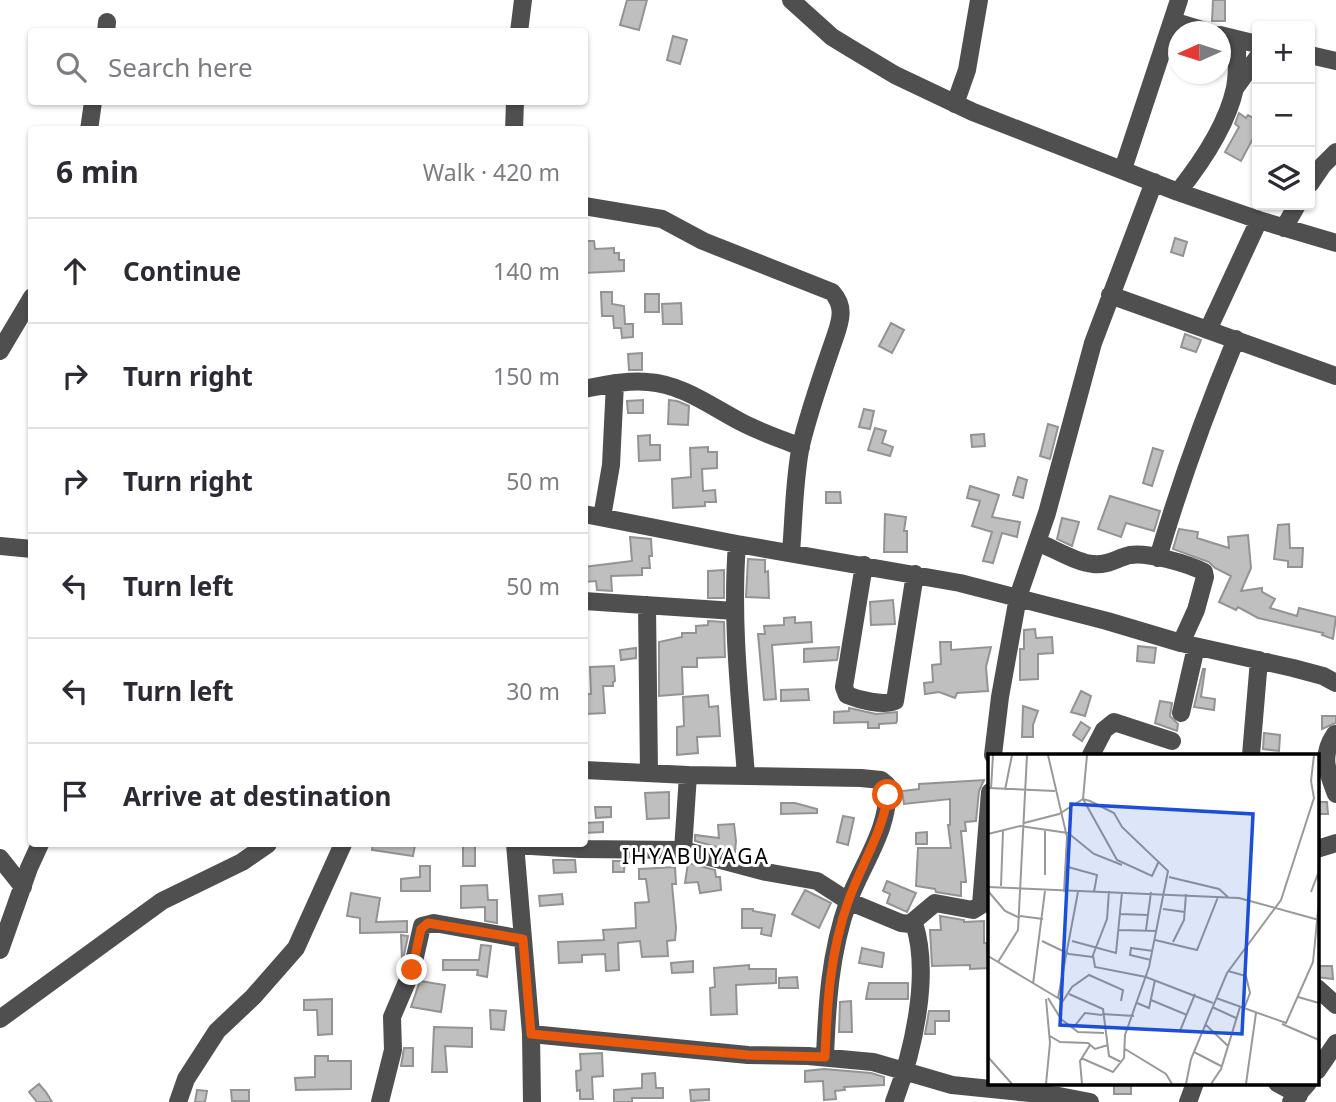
<!DOCTYPE html>
<html lang="en">
<head>
<meta charset="utf-8">
<style>
	:root { --surface:#fff; --page:#f7f7f7; --text:#2b2b33; --muted:#7c7c81; --line:#e1e1e2 }
	body { margin:0; font-family:"Noto Sans",sans-serif; background:var(--page); color:var(--text) }
	.controls { position:absolute; right:21px; top:21px; display:grid; overflow:hidden; border-radius:7px; box-shadow:0 2px 5px #0004 }
	.controls button { width:63px; height:63px; display:grid; place-items:center; padding:0; border:0; border-bottom:2px solid var(--line); background:var(--surface); color:var(--text); font:35px sans-serif }
	.compass { position:absolute; left:1168px; top:21px; width:63px; height:63px; border-radius:50%; background:var(--surface); box-shadow:0 2px 5px #0004; rotate:267deg }
	.stop { position:absolute; width:21px; height:21px; margin:-16px; border:5px solid #ea580c; border-radius:50%; background:#fff }
	.stop.end { background:#ea580c; border-color:#fff; box-shadow:0 2px 7px #0008 }
	.list { margin:0; padding:0; list-style:none }
	h2 { display:flex; justify-content:space-between; align-items:center; height:91px; margin:0; padding:0 28px; font-size:30px }
	h2 small { font-size:23px; font-weight:400; color:var(--muted) }
	.list li { display:grid; grid-template-columns:46px 1fr auto; gap:21px; align-items:center; box-sizing:border-box; height:105px; padding:0 28px; border-top:2px solid var(--line) }
	.list b { display:block; font-size:26px; white-space:nowrap }
	.list em { font-size:23px; font-style:normal; color:var(--muted) }
	.icon { flex:none; width:38px; height:38px; fill:none; stroke:currentColor; stroke-width:2; stroke-linecap:round; stroke-linejoin:round }
	.map { position:relative; flex:none; width:1336px; height:1102px; overflow:hidden }
	.search { position:absolute; background:var(--surface); box-shadow:0 2px 5px #0004; left:28px; top:28px; width:560px; height:77px; display:flex; align-items:center; gap:18px; box-sizing:border-box; padding:0 24px; border-radius:7px; color:var(--muted); font-size:26px }
	.panel { position:absolute; background:var(--surface); box-shadow:0 2px 5px #0004; left:28px; top:126px; width:560px; height:721px; border-radius:7px }
	.map>svg:first-child { display:block }
	.building { fill:#bfbfbf; stroke:#939393; stroke-width:2 }
	.lines { fill:none; stroke-linecap:round; stroke-linejoin:round }
	.minor { stroke:#4f4f4f; stroke-width:18 }
	.route { stroke:#ea580c; stroke-width:9 }
	.labels { text-anchor:middle; dominant-baseline:central; stroke-width:6; stroke-linejoin:round; paint-order:stroke }
	.quarter-label { font-size:21px; letter-spacing:2px; fill:#000; stroke:#fff }
	.inset-road { fill:none; stroke:#999; stroke-width:2 }
	.view { fill:#1d4ed8; fill-opacity:0.15; stroke:#1d4ed8; stroke-width:3.5 }
	.inset-edge { fill:none; stroke:#000; stroke-width:3.5 }
</style>
</head>
<body>
<div class="map">
<svg width="1336" height="1102" viewBox="0 0 1336 1102">
	<rect width="100%" height="100%" fill="#fff"/>
	<path class="building" d="M627,0H647L639,30L620,25Z
		M1213,0H1225V21H1212Z
		M673,36L687,40L680,64L667,60Z
		M1239,113L1246,118L1248,115L1257,120V131L1241,161L1225,152L1239,127L1235,124Z
		M1175,238L1187,242L1183,256L1171,252Z
		M584,241H594L595,249L614,248V253H619V260H624V271L584,273Z
		M601,292H612V304L624,306L625,324H633V337L622,338L621,328H614L613,316H602Z
		M645,294H659V312H645Z
		M681,303L682,324H663L662,304Z
		M891,323L904,330L892,353L879,346Z
		M1185,334L1201,340L1196,352L1181,347Z
		M642,353V370H629L628,354Z
		M643,400V413H628L627,401Z
		M669,400L677,401L689,406L688,425L668,424Z
		M864,409L874,411L870,429L859,427Z
		M1048,424L1058,427L1050,459L1040,456Z
		M875,428L886,431L882,443L893,447L890,456L868,450Z
		M984,434L985,446L972,447L971,435Z
		M650,435V445H660V460L639,461L638,436Z
		M708,447V452H717V468L702,469L703,491L715,490L716,502H705V506L673,508L672,479L691,477L690,448Z
		M1153,448L1163,451L1152,486L1143,483Z
		M1018,477L1027,480L1023,498L1013,495Z
		M970,486L999,495L992,517L1020,522L1017,537L1002,533L993,563L983,561L992,532L972,526L980,501L967,498Z
		M826,492H840L841,503H826Z
		M1110,496L1160,511L1154,531L1126,523L1121,537L1098,529Z
		M885,514L906,517L904,531H907V552H884Z
		M1062,518L1079,522L1072,546L1057,539Z
		M1289,524L1290,548H1303L1302,567H1288V561L1274,559L1278,525Z
		M1179,529L1198,532L1197,538L1229,548L1228,537L1248,535L1251,568L1241,591L1262,588V592L1275,599L1270,608L1297,616L1299,608L1336,617L1333,639L1322,635L1323,633L1258,618L1238,607L1236,610L1219,602L1231,576L1215,568L1209,562L1173,549Z
		M630,537L651,539L652,556H649L650,568H642V575L611,576L612,591L597,590L596,581L584,582V567L632,561Z
		M748,559L765,560V572L768,571L769,598L746,597Z
		M724,570V598H708V571Z
		M893,600L895,624L871,625L870,602Z
		M795,617V623L811,622L812,642L772,645L776,699L764,700L758,634H765L764,626L784,625V618Z
		M708,621L724,622L725,657L697,658V667H682L683,694L659,696V642L682,637V633H696V626L708,625Z
		M1035,629L1036,638L1052,637L1053,653L1038,654V679L1020,680V649H1024V630Z
		M940,642H951V650L991,647L986,667L988,691L957,693L955,698L939,692L925,694L924,683L933,682L932,665L941,664Z
		M1138,646L1156,648L1154,663L1137,661Z
		M839,647L837,660L804,662V649Z
		M636,648V658L621,660L620,650Z
		M614,666L615,681L613,682V686H603L605,713L586,714L585,694H591L590,667Z
		M1203,669H1205L1201,697L1215,699L1214,710L1194,707Z
		M808,689L809,700L781,701V690Z
		M1081,691L1091,696L1085,716L1071,712Z
		M708,695L709,707L718,706L720,736L697,737L698,753L677,755V727L684,726L683,697Z
		M1160,701L1172,703L1170,716L1178,724L1177,731L1155,723Z
		M1023,706L1038,711L1033,725V737H1022Z
		M849,708L876,714L897,712V721L896,723L879,724V728H868V722L834,723V712L849,711Z
		M1322,716H1336V723L1322,729Z
		M1081,722L1090,728L1082,741L1073,735Z
		M1264,733L1280,735L1279,751L1263,749Z
		M984,780L979,791L976,821L965,822L966,831H961L966,882H961V896L936,892L935,889L916,886L918,848H951L948,825H950V799L904,804L902,791L919,789V784Z
		M669,792V818L647,819L645,793Z
		M1317,802H1327L1328,814H1317Z
		M781,803H795L817,809V813L781,814Z
		M595,807H611V817L596,818Z
		M843,816L854,818L848,845L837,842Z
		M603,822V832L584,833V823Z
		M734,824L736,841L735,852L695,841V835L719,838L718,825Z
		M927,832V844H916V833Z
		M373,844L415,845L413,856L372,850Z
		M463,844H475V866H463Z
		M553,860H575L576,872L554,873Z
		M613,861H625L624,872H613Z
		M688,863L715,870L716,877H720L721,890L700,893L698,882L685,883Z
		M420,866H430V891H401V879L420,877Z
		M675,867L676,884H672L676,928L675,940L667,941L668,956L642,957L640,941L618,943L619,970L606,971L605,954L582,955V962L559,963L558,942L604,940L603,930L636,928L635,903L649,902L646,879H639V869Z
		M887,881L916,893L907,912L887,903L890,894L883,891Z
		M487,885L488,900H497V923L485,921V907L461,908V886Z
		M805,890L831,903L819,928L792,914Z
		M351,893L380,898L376,922L407,921V932L360,933V918L347,916Z
		M562,894L563,904L540,906L539,896Z
		M742,909H753V911L775,915L771,936L761,934L762,928H742Z
		M940,916L964,920V922L984,921V943H987V956H990V968L970,969V965L932,966L930,930H941Z
		M401,935L408,936L403,960H402Z
		M481,945L491,946L487,977L477,975L478,970H443V960H479Z
		M862,948L884,953L882,967L859,963Z
		M693,961V972L672,973L671,963Z
		M749,965V969H776V983L736,985L737,1014L711,1015L710,988L715,987L714,968Z
		M1317,966H1332L1333,979L1317,977Z
		M797,977L798,988H779V978Z
		M420,981L445,985L441,1012L411,1007Z
		M869,983H908V999H866Z
		M332,999V1034L318,1035L317,1010H304V1000Z
		M851,1001L852,1032H839L840,1002Z
		M490,1010L506,1011L504,1030L491,1029Z
		M929,1011H949V1021H935V1034H925Z
		M434,1027L472,1028V1047L445,1046L447,1072H432Z
		M404,1048H413V1066H401Z
		M602,1053L603,1076L592,1077L593,1099H580V1090L577,1091L576,1071L581,1070L580,1054Z
		M315,1056H328V1061H351V1089L296,1090L295,1078L315,1077Z
		M824,1069L871,1073L884,1077V1085L844,1087L845,1090L835,1091L836,1099L824,1100L823,1081L805,1082V1071Z
		M655,1073L656,1088H663V1098H632V1102H614V1090L642,1088V1074Z
		M1114,1083H1131V1094H1114Z
		M39,1084L46,1092L52,1102H37L29,1092Z
		M709,1089V1100L691,1101L690,1090Z
		M197,1090L207,1091L205,1102H195Z
		M231,1090H249V1101H232Z"/>
	<g class="lines">
		<path class="minor" d="M791,0L832,37L850,48L895,75L973,112L1178,192L1259,220L1336,243
			M1173,21L1209,32
			M106,32L107,22
			M519,32L523,0
			M1220,35L1257,44
			M1310,55L1336,61
			M1236,87L1257,58
			M955,104L967,70L979,0
			M89,130L93,102
			M514,130L515,102
			M1123,169L1179,0
			M1310,184L1323,165L1336,152
			M1178,192C1202,162 1227,125 1235,88C1238,72 1237,56 1237,39
			M584,206L662,219L703,241L832,292C845,306 841,320 835,337C823,372 810,408 801,445C794,479 794,517 791,552
			M1284,228L1297,205
			M1110,295L1336,376
			M1208,330L1259,220
			M0,351L32,297
			M584,389C605,385 627,380 648,382C682,384 712,407 741,422C760,432 781,439 801,447
			M584,514L737,544L960,583L1107,621L1181,643L1293,668L1323,676L1336,683
			M602,517L611,465L615,383
			M1037,542C1053,548 1077,563 1093,564C1107,566 1117,558 1130,555C1148,552 1189,564 1204,572L1205,577L1196,610L1181,643
			M737,544C731,621 740,698 746,775
			M0,546L32,549
			M1158,558C1180,483 1206,411 1236,339
			M864,565L844,687L847,695C859,700 883,706 895,701L915,574
			M584,601L735,611
			M647,605L649,773
			M1181,713L1196,647
			M1335,734C1320,756 1327,771 1336,794
			M993,755L1000,697L1018,597L1047,513L1093,343L1154,182
			M1091,755L1104,730L1114,722L1172,741
			M1251,755L1259,660
			M584,770L688,775L861,778L881,780L887,785C891,827 862,864 848,902C830,953 827,1004 825,1057
			M515,844L531,1034L532,1102
			M515,845L580,849L683,850L766,872L817,881L848,901L901,923L910,924L935,903L973,910L981,905L990,792
			M1317,849L1336,843
			M683,850L688,775
			M0,858L23,887
			M0,950L29,868L40,844
			M1317,988L1336,1005
			M0,1019L162,901L242,862L268,844
			M531,1034L748,1055L808,1056L873,1062L952,1085L1059,1096L1090,1102
			M1317,1071L1336,1043
			M1277,1083L1299,1095
			M178,1102L186,1079L217,1031L253,997L296,948L343,844
			M380,1102L393,1050L392,1017L412,970L422,926L434,923L523,939
			M894,1102C913,1052 931,975 914,923
			M1188,1102L1195,1083
			M1291,1102L1308,1083"/>
	</g>
	<g class="lines">
		<path class="route" d="M412,970L421,929L428,923L523,939L531,1034L748,1055L825,1057C827,1004 830,953 848,902C861,865 882,834 888,795"/>
	</g>
	<g class="labels">
		<g class="quarter-label">
			<text x="696" y="856">IHYABUYAGA</text>
		</g>
	</g>
	<g transform="translate(988 754)">
		<rect width="331" height="331" fill="#fff"/>
		<path class="inset-road" d="M60,1L79,83L76,138M99,1L95,45L129,106L164,122L171,107M0,34L67,37M3,35L5,1M17,36L24,1M36,69L71,60L95,45L102,47L126,59L134,73L180,117L161,213L137,281L136,304L125,318L93,304M57,77V121M0,80L32,72L80,79L106,100L134,111M80,113L109,121L106,138M181,123L231,135L241,144M13,132L15,77M0,133L251,144L331,166M0,137L17,157L32,164M121,137L119,165L105,201L107,213L158,223L225,249M323,138L331,117M175,155L197,158M132,160L160,161M32,162L55,165M131,176L169,177M158,176L163,138M167,186L209,196L230,143M54,187L81,200L105,203M84,187L128,199L134,138M185,188L196,166L198,140M0,202L75,247L84,233L101,221L135,236L133,247M163,206L142,201L143,194L165,197M10,208L30,176L39,1M240,217L258,222L262,239L256,255M45,230L57,137M81,240L115,255L121,302L133,308M310,243L331,249M60,244L73,265L90,278L116,279M70,244L90,138M228,244L298,269L325,208L331,147M58,245L62,289L58,330M163,246L199,261M149,249L161,254L167,226M224,253L248,264M114,260L146,262M217,270L240,292M294,270L331,286M85,274L97,259L114,261M192,277L207,240M62,282L72,288L100,289L107,295L120,291M137,295L178,320L184,330M206,298L233,312M0,303L24,330M94,330L92,307L102,291M198,330L203,305L239,219L293,146L326,44L323,27L326,1M223,330L233,315L252,253M258,330L268,259"/>
		<path class="view" d="M83,50L265,60L254,280L72,271Z"/>
		<rect width="331" height="331" class="inset-edge"/>
	</g>
</svg>
<div class="controls">
<button>+</button>
<button>−</button>
<button><svg class="icon" aria-label="layers" viewBox="0 0 24 24"><path d="M12 4l9 5-9 5-9-5zM3 14l9 5 9-5"/></svg></button>
</div>
<svg class="compass" viewBox="-18 -18 36 36"><path d="M0-13l5 13h-10z" fill="#e53935"/><path d="M0 13l5-13h-10z" fill="#7c7c81"/></svg>
<div class="stop" style="left:888px;top:795px"></div>
<div class="stop end" style="left:412px;top:970px"></div>
<div class="search"><svg class="icon" aria-label="search" viewBox="0 0 24 24"><circle cx="10" cy="10" r="6"/><path d="M15 15l6 6"/></svg>Search here</div>
<section class="panel">
<h2>6 min<small>Walk · 420 m</small></h2>
<ul class="list">
<li><svg class="icon" aria-label="ahead" viewBox="0 0 24 24"><path d="M12 20V5M6 11l6-6 6 6"/></svg><div><b>Continue</b></div><em>140 m</em></li>
<li><svg class="icon" aria-label="right" viewBox="0 0 24 24"><path d="M7 20v-9h11M14 6l5 5-5 5"/></svg><div><b>Turn right</b></div><em>150 m</em></li>
<li><svg class="icon" aria-label="right" viewBox="0 0 24 24"><path d="M7 20v-9h11M14 6l5 5-5 5"/></svg><div><b>Turn right</b></div><em>50 m</em></li>
<li><svg class="icon" aria-label="left" viewBox="0 0 24 24"><path d="M17 20v-9H6M10 6l-5 5 5 5"/></svg><div><b>Turn left</b></div><em>50 m</em></li>
<li><svg class="icon" aria-label="left" viewBox="0 0 24 24"><path d="M17 20v-9H6M10 6l-5 5 5 5"/></svg><div><b>Turn left</b></div><em>30 m</em></li>
<li><svg class="icon" aria-label="arrive" viewBox="0 0 24 24"><path d="M6 21V4h12l-3 4 3 4H6"/></svg><div><b>Arrive at destination</b></div></li>
</ul>
</section>
</div>
</body>
</html>
